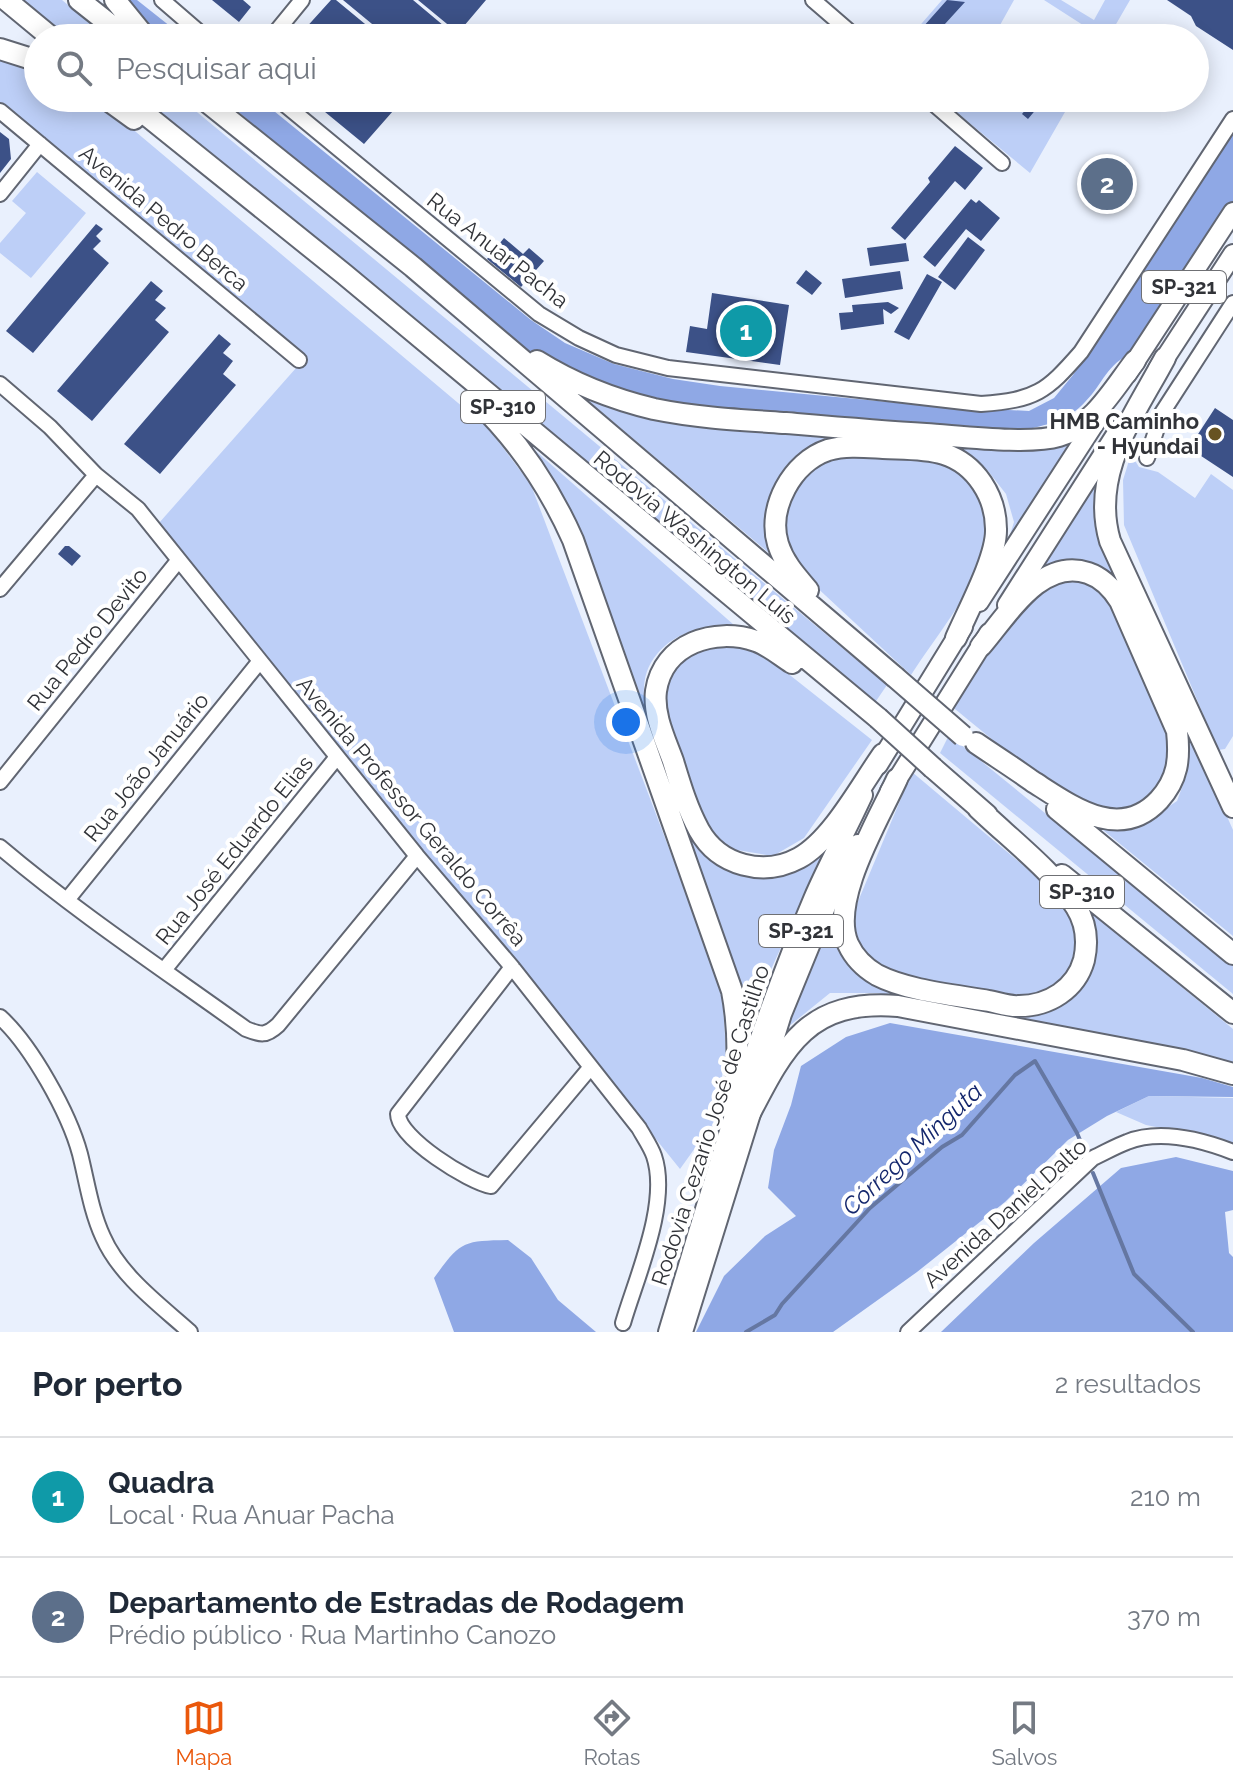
<!DOCTYPE html>
<html lang="pt">
<head>
<meta charset="utf-8">
<style>
	:root { --surface:#fff; --page:#f6f6f7; --text:#1f2937; --muted:#747a83; --line:#e0e1e3; --accent:#ea580c }
	body { margin:0; font-family:Raleway,sans-serif; background:var(--page); color:var(--text) }
	.you { position:absolute; left:626px; top:722px; width:28px; height:28px; margin:-20px; border:6px solid #fff; border-radius:50%; background:#1a73e8; box-shadow:0 0 0 12px #1a73e833 }
	.badge { display:grid; place-items:center; width:52px; height:52px; border-radius:50%; background:var(--accent); color:#fff; font-size:26px; font-weight:700 }
	.pin { position:absolute; translate:-50% -50%; border:4px solid #fff; box-shadow:0 2px 8px #0006 }
	.list { margin:0; padding:0; list-style:none }
	h2 { display:flex; justify-content:space-between; align-items:center; height:104px; margin:0; padding:0 32px; font-size:34px }
	h2 small { font-size:26px; font-weight:400; color:var(--muted) }
	.list li { display:grid; grid-template-columns:52px 1fr auto; gap:24px; align-items:center; box-sizing:border-box; height:120px; padding:0 32px; border-top:2px solid var(--line) }
	.list b { display:block; font-size:30px; white-space:nowrap }
	.list p { margin:0; font-size:26px; white-space:nowrap; color:var(--muted) }
	.list em { font-size:26px; font-style:normal; color:var(--muted) }
	.icon { flex:none; width:44px; height:44px; fill:none; stroke:currentColor; stroke-width:2; stroke-linecap:round; stroke-linejoin:round }
	.map { position:relative; flex:none; width:1233px; height:1332px; overflow:hidden }
	.search { position:absolute; background:var(--surface); box-shadow:0 4px 20px #0003; left:24px; right:24px; top:24px; height:88px; display:flex; align-items:center; gap:20px; box-sizing:border-box; padding:0 28px; border-radius:44px; color:var(--muted); font-size:30px }
	.sheet { height:344px; background:var(--surface) }
	nav { display:flex; justify-content:space-around; align-items:center; box-sizing:border-box; height:112px; border-top:2px solid var(--line); background:var(--surface); font-size:22px; color:var(--muted) }
	nav a { display:grid; justify-items:center; gap:4px }
	nav .on { color:var(--accent) }
	.map>svg:first-child { display:block }
	.green { fill:#bdcff7 }
	.forest { fill:#8fa8e5 }
	.lines { fill:none; stroke-linecap:round; stroke-linejoin:round }
	.stream { stroke:#6577a2; stroke-width:4 }
	.building { fill:#3c5187 }
	.minor-casing { stroke:#616672; stroke-width:18 }
	.major-casing { stroke:#616672; stroke-width:22 }
	.highway-casing { stroke:#616672; stroke-width:24 }
	.minor { stroke:#fff; stroke-width:14 }
	.major { stroke:#fff; stroke-width:18 }
	.highway { stroke:#fff; stroke-width:20 }
	.highway-bridge-casing { stroke:#616672; stroke-width:24; stroke-linecap:butt }
	.highway-bridge { stroke:#fff; stroke-width:20 }
	.poi-dot { fill:#675322; stroke:#fff; stroke-width:3 }
	.labels { text-anchor:middle; dominant-baseline:central; stroke-width:8; stroke-linejoin:round; paint-order:stroke }
	.shield { fill:#fff; stroke:#6f7074; stroke-width:2 }
	.shield-label { font-size:20px; font-weight:bold; fill:#313338 }
	.street-label { font-size:22px; fill:#313338; stroke:#fff }
	.poi-label { font-size:22px; font-weight:bold; fill:#313338; stroke:#fff; text-anchor:end }
	.water-label { font-size:24px; font-style:italic; fill:#14276d; stroke:#fff }
</style>
</head>
<body>
<div class="map">
<svg width="1233" height="1332" viewBox="0 0 1233 1332">
	<rect width="100%" height="100%" fill="#e9f0fd"/>
	<path class="green" d="M23,0H62L108,38H69Z
		M942,0H1014L995,34L1000,38H909Z
		M1044,0H1061L1094,20L1105,0H1130L1108,38H1081L1086,27Z
		M0,57L38,70V98H88L117,116L489,429L531,485L722,988L726,1052L710,1148H695L680,1169L159,523L304,359L0,104Z
		M141,98H180L887,685L874,704Z
		M939,98H1073L1030,173Z
		M37,172L86,213L31,278L0,253V243L26,213L12,201Z
		M580,394L683,423L1042,450L1080,438L1005,551L1014,522L1006,494L988,471L963,451L833,442L770,520L769,553Z
		M530,446L734,625C705,627 677,630 657,654C627,689 656,740 669,775C676,794 682,814 691,833C706,864 745,882 779,876C794,873 809,862 823,855L748,1020L574,529Z
		M853,453C878,454 937,452 957,466C982,484 996,518 988,548C977,585 933,641 911,675L797,569L782,538L783,510L794,488L820,460Z
		M1131,454L1139,467L1158,472L1195,498L1211,474L1233,490V736L1225,749L1218,750L1124,525L1123,480Z
		M1099,472L1103,537L1233,830V936L1103,830L1126,829L1150,819L1177,801L1187,774L1189,743L1123,593L1104,571H1037Z
		M1058,578C1076,579 1095,579 1108,594C1115,603 1118,618 1123,628C1135,657 1168,718 1171,746C1175,784 1139,817 1101,808C1055,797 990,736 951,706C979,664 1013,603 1058,578Z
		M736,642L767,657L872,740L804,838L773,856L731,849L702,826L658,701L665,668L688,647Z
		M949,735L1233,966V994L940,753Z
		M912,772L1055,892L1077,928L1075,967L1063,984L1021,1001L892,976L870,961L853,939L854,911Z
		M835,906L858,969L1023,1014L1066,999L1089,911L1233,1029V1066L878,993H830L788,1027Z
		M1149,1096L1233,1098V1146L1207,1137L1146,1125L1116,1112Z"/>
	<path class="forest" d="M123,0H137L185,38H155Z
		M222,98H258L531,320L565,343L614,364L673,379L720,386L931,406L1029,411L1054,398L1073,375L1233,129V204L1133,353C1107,363 1103,384 1085,402C1069,420 1045,426 1022,430L662,403L614,391L535,357L449,290Z
		M890,1023L1202,1078L1233,1087V1097L1149,1096L1107,1116L1068,1140L1005,1202L917,1272L833,1332H696L724,1276L765,1236L796,1216L768,1188L774,1150L791,1105L801,1066L846,1037Z
		M1176,1157L1233,1171V1210L1225,1212L1229,1253L1233,1257V1332H941L1034,1243L1121,1168Z
		M508,1240L531,1258L558,1300L596,1332H454L434,1278C461,1241 462,1241 508,1240Z"/>
	<g class="lines">
		<path class="stream" d="M1093,1173L1134,1274L1193,1332
			M746,1332L775,1315L782,1304L870,1208L942,1147L962,1135L1015,1075L1035,1061L1077,1133L1085,1152"/>
	</g>
	<path class="building" d="M212,0H243L251,7L239,22Z
		M331,0H336L382,38H312L303,31Z
		M343,0H413L456,36L389,38Z
		M418,0H486L458,33Z
		M947,0L965,2L934,36L936,38H929L932,34L923,27Z
		M1167,0H1233V50L1196,26L1191,16Z
		M308,98H378L393,111L364,144Z
		M1035,98L1043,101L1028,119L1022,114Z
		M0,132L9,139L11,159L0,173Z
		M955,146L983,168L965,190L955,181L905,240L891,228L930,182L928,178Z
		M971,199L976,203L979,200L1000,218L981,241L966,229L935,267L923,257Z
		M96,224L103,229L96,236L101,241L93,249L109,263L33,353L6,331Z
		M968,237L985,250L955,290L938,277Z
		M504,238L523,254L529,248L544,261L521,287L487,259Z
		M906,243L909,261L870,266L867,248Z
		M806,270L822,283L812,295L796,283Z
		M900,271L903,289L845,298L842,279Z
		M927,274L942,282L909,340L894,332Z
		M151,281L163,291L155,300L166,308L155,320L169,332L92,421L57,391Z
		M712,293L789,305L780,365L686,352L690,326L707,329Z
		M888,302L899,308L891,314L883,309L884,324L841,330L839,313L853,312L852,305Z
		M219,334L231,344L223,353L233,361L223,374L236,385L160,474L124,444Z
		M1215,408L1233,420V477L1189,448Z
		M65,546H69L81,556L72,566L58,554Z"/>
	<g class="lines">
		<g class="minor-casing">
			<path id="minor" d="M162,0L206,38
				M813,0L857,38
				M271,38L302,0
				M277,98L539,314L579,338L616,355L668,368L981,404C1036,400 1046,392 1081,352L1233,119
				M927,98L1002,163
				M0,111L299,360
				M0,194L40,144
				M0,384L50,427L96,475L138,509L417,856L512,967L639,1128C644,1137 651,1147 654,1156C670,1203 636,1278 623,1323
				M1147,458L1162,413L1233,303
				M0,589L96,475
				M0,782L178,561
				M0,847C78,913 164,970 246,1029C261,1035 266,1036 278,1025L417,856
				M67,900L260,661
				M512,967L398,1114C398,1138 469,1182 491,1186L590,1068
				M164,970L337,757
				M0,1017C31,1045 69,1113 80,1154C87,1182 91,1211 103,1237C120,1276 160,1305 190,1332
				M908,1332L1093,1158C1104,1153 1116,1146 1127,1142C1160,1129 1202,1140 1233,1152"/>
		</g>
		<g class="major-casing">
			<path id="major" d="M1158,369L1233,254
				M1127,374L1233,212
				M979,602L1102,412
				M1007,605L1120,428
				M878,765L963,627
				M890,791L989,633
				M668,1332C712,1187 753,1040 813,899C828,864 847,830 863,795
				M683,1332L782,1014L832,892L858,844"/>
		</g>
		<g class="highway-casing">
			<path id="highway" d="M6,0L52,38
				M79,0L127,38
				M115,0L146,38
				M0,49L38,61
				M105,98L134,119
				M125,98L344,274L878,718
				M202,98L413,267L895,677
				M1165,358C1134,416 1090,473 1110,541L1233,807
				M537,361C574,384 612,399 654,409C698,418 742,420 786,423C833,427 879,431 926,434C959,436 1029,445 1059,436C1093,426 1114,388 1135,361
				M475,399C518,440 549,486 573,540L732,991C740,1032 738,1072 734,1114
				M808,590C796,576 784,563 778,544C767,508 792,462 828,450C846,445 865,447 883,448C903,449 925,448 944,454C976,464 996,497 996,529C997,557 968,610 956,638
				M792,663C781,656 768,645 756,641C715,627 663,643 656,691C653,715 665,739 673,761C680,784 687,808 699,830C719,866 764,877 799,858C832,840 861,785 883,754
				M976,743C995,756 1014,768 1032,781C1070,805 1119,843 1159,800C1178,779 1180,759 1177,731L1120,601C1112,588 1103,578 1088,573C1041,557 1007,616 981,646
				M933,768L987,815
				M897,779C879,819 829,900 848,944C854,957 865,968 877,975C908,991 955,995 989,1001C999,1003 1010,1007 1019,1006C1049,1006 1076,989 1084,960C1088,942 1086,923 1076,907C1056,874 1007,836 978,808
				M1057,809L1233,954
				M1062,875L1233,1013
				M748,1117C785,1045 808,999 898,1006L1183,1060L1233,1074"/>
		</g>
		<use href="#minor" class="minor"/>
		<use href="#major" class="major"/>
		<use href="#highway" class="highway"/>
		<g class="highway-bridge-casing">
			<path id="highway-bridge" d="M895,677L963,736
				M878,718L933,768"/>
		</g>
		<use href="#highway-bridge" class="highway-bridge"/>
	</g>
	<circle class="poi-dot" cx="1215" cy="434" r="8"/>
	<g class="labels">
		<g class="shield">
			<rect x="1142" y="271" width="84" height="32" rx="6"/>
			<rect x="461" y="391" width="84" height="32" rx="6"/>
			<rect x="1040" y="876" width="84" height="32" rx="6"/>
			<rect x="759" y="915" width="84" height="32" rx="6"/>
		</g>
		<g class="shield-label">
			<text x="1184" y="287">SP-321</text>
			<text x="503" y="407">SP-310</text>
			<text x="1082" y="892">SP-310</text>
			<text x="801" y="931">SP-321</text>
		</g>
		<g class="street-label">
			<text transform="translate(164 218) rotate(40)">Avenida Pedro Berca</text>
			<text transform="translate(498 250) rotate(38)">Rua Anuar Pacha</text>
			<text transform="translate(695 537) rotate(40)">Rodovia Washington Luís</text>
			<text transform="translate(87 639) rotate(-51)">Rua Pedro Devito</text>
			<text transform="translate(146 767) rotate(-51)">Rua João Januário</text>
			<text transform="translate(412 811) rotate(50)">Avenida Professor Geraldo Corrêa</text>
			<text transform="translate(234 850) rotate(-51)">Rua José Eduardo Elias</text>
			<text transform="translate(710 1125) rotate(-72)">Rodovia Cezario José de Castilho</text>
			<text transform="translate(1005 1213) rotate(-42)">Avenida Daniel Dalto</text>
		</g>
		<g class="poi-label">
			<text x="1199" y="421">HMB Caminho<tspan x="1199" dy="25">- Hyundai</tspan></text>
		</g>
		<g class="water-label">
			<text transform="translate(912 1149) rotate(-43)">Córrego Minguta</text>
		</g>
	</g>
</svg>
<div class="you"></div>
<div class="pin badge" style="left:746px;top:331px;background:#0f9aa8">1</div>
<div class="pin badge" style="left:1107px;top:184px;background:#5c6f8a">2</div>
<div class="search"><svg class="icon" aria-label="search" viewBox="0 0 24 24"><circle cx="10" cy="10" r="6"/><path d="M15 15l6 6"/></svg>Pesquisar aqui</div>
</div>
<section class="sheet">
<h2>Por perto<small>2 resultados</small></h2>
<ul class="list">
<li><span class="badge" style="background:#0f9aa8">1</span><div><b>Quadra</b><p>Local · Rua Anuar Pacha</p></div><em>210 m</em></li>
<li><span class="badge" style="background:#5c6f8a">2</span><div><b>Departamento de Estradas de Rodagem</b><p>Prédio público · Rua Martinho Canozo</p></div><em>370 m</em></li>
</ul>
</section>
<nav>
<a class="on"><svg class="icon" aria-label="map" viewBox="0 0 24 24"><path d="M3 6l6-2 6 2 6-2v14l-6 2-6-2-6 2zM9 4v14M15 6v14"/></svg>Mapa</a>
<a><svg class="icon" aria-label="directions" viewBox="0 0 24 24"><path d="M12 3l9 9-9 9-9-9zM9 14v-3h6M13 9l2 2-2 2"/></svg>Rotas</a>
<a><svg class="icon" aria-label="saved" viewBox="0 0 24 24"><path d="M7 4h10v16l-5-4-5 4z"/></svg>Salvos</a>
</nav>
</body>
</html>
